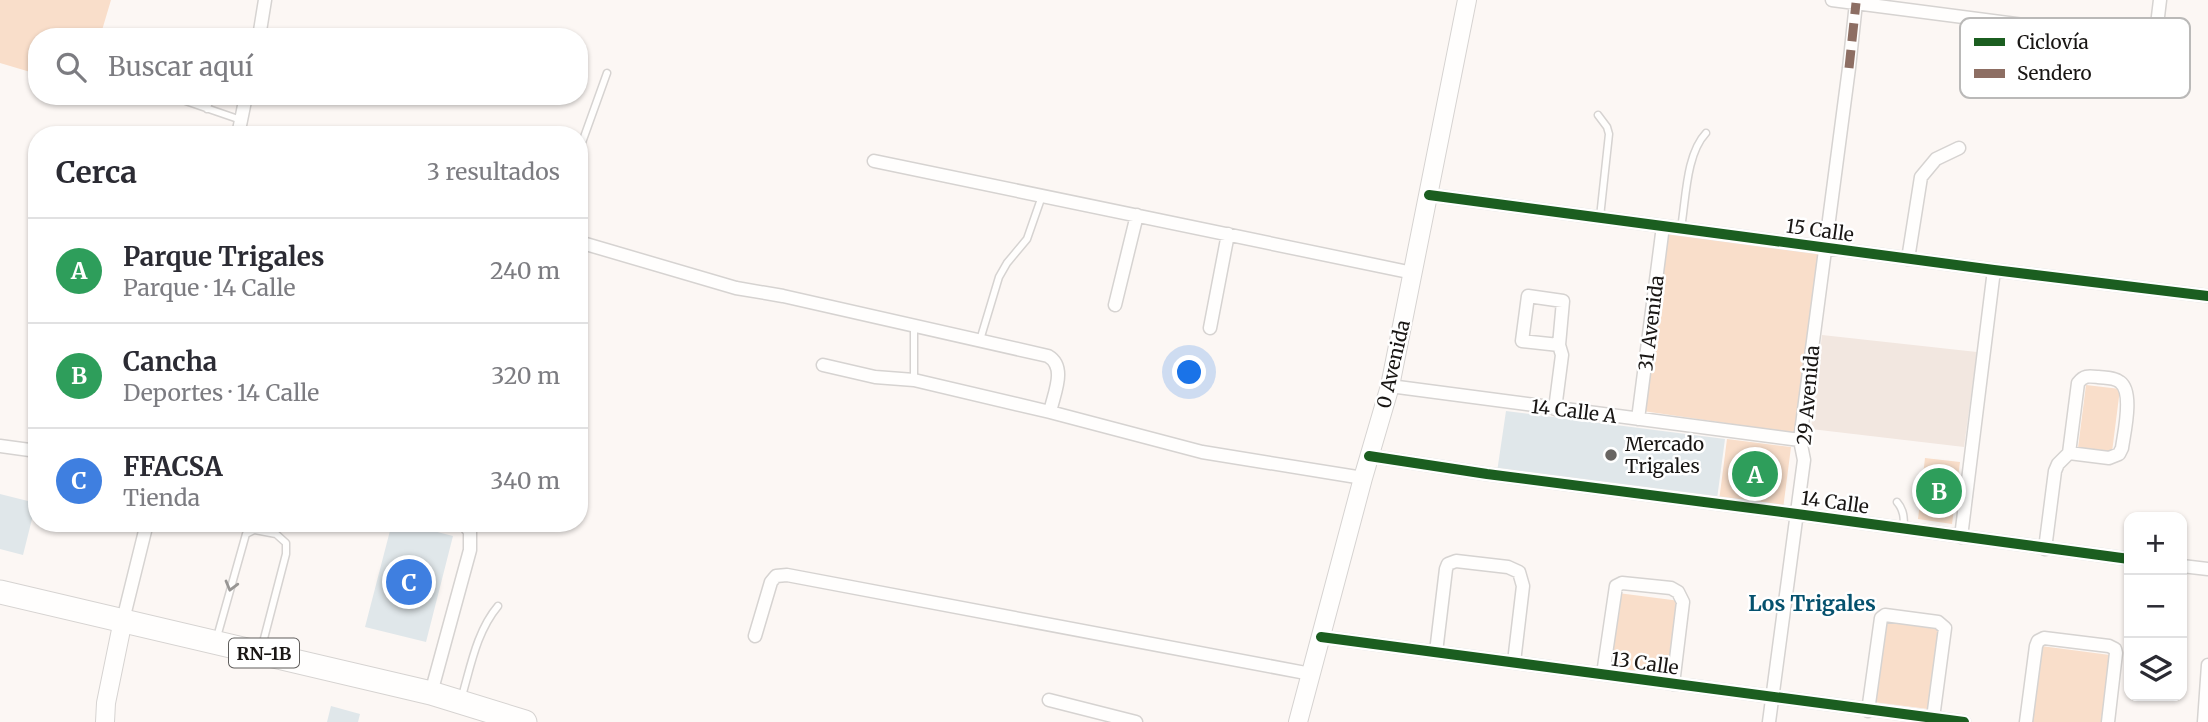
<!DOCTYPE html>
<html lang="es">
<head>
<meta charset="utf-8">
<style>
	:root { --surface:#fff; --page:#f2f2f3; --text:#2b2b33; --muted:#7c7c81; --line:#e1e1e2; --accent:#7c3aed }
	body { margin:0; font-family:Merriweather,serif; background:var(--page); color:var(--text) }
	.controls { position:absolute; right:21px; bottom:21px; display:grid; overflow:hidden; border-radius:14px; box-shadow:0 2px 5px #0004 }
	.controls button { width:63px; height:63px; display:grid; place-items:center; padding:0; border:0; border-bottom:2px solid var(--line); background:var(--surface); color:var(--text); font:35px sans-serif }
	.you { position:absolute; left:1190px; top:373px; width:24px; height:24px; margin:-18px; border:5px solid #fff; border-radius:50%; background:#1a73e8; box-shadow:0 0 0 10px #1a73e833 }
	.badge { display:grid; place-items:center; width:46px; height:46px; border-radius:50%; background:var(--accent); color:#fff; font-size:23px; font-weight:700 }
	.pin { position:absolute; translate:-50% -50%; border:4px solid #fff; box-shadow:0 2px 7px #0006 }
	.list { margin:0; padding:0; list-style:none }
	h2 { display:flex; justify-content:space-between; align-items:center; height:91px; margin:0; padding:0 28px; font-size:30px }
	h2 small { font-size:23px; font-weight:400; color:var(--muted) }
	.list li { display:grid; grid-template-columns:46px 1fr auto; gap:21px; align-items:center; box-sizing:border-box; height:105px; padding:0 28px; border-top:2px solid var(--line) }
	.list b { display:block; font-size:26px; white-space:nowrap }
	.list p { margin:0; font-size:23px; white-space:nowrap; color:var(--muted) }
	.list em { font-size:23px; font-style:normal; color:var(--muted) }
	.icon { flex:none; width:38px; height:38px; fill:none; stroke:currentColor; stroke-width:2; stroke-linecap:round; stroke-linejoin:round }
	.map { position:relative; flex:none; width:2208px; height:722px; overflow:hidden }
	.search { position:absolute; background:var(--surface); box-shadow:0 2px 5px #0004; left:28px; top:28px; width:560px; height:77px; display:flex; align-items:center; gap:18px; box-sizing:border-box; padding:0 24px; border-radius:28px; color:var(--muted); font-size:26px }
	.panel { position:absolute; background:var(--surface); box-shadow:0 2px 5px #0004; left:28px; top:126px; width:560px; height:406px; border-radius:28px }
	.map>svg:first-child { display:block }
	.built { fill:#f2e7e0 }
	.green { fill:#f9deca }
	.building { fill:#e0e7ea }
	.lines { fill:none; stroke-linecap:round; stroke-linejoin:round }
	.lane-casing { stroke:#d6d3d1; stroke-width:9 }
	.street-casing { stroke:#d6d3d1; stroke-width:15 }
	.secondary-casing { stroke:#d6d3d1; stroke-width:20 }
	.highway-casing { stroke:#d6d3d1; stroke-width:25 }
	.lane { stroke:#fffefd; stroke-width:6 }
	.street { stroke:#fffefd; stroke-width:12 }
	.secondary { stroke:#fffefd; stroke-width:18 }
	.highway { stroke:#fffefd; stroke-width:23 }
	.quiet { stroke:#8d6e63; stroke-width:9; stroke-dasharray:18 9; stroke-linecap:butt }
	.cycleway-casing { stroke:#fff; stroke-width:15 }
	.cycleway { stroke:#1b5e20; stroke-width:10 }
	.oneway { stroke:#989694 }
	.poi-dot { fill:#686562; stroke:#fff; stroke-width:2.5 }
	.labels { text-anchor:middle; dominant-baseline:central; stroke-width:5; stroke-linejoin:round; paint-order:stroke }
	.shield { fill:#fff; stroke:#5e5c5a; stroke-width:2 }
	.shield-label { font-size:18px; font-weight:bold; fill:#191614 }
	.street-label { font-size:19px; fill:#191614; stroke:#fff }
	.poi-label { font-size:19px; fill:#191614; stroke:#fff; text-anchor:start }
	.neighbourhood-label { font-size:21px; font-weight:bold; fill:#05516d; stroke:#fff }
	.key { fill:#fff; stroke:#bab9b8; stroke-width:2 }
	.key-label { font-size:19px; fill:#191614 }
</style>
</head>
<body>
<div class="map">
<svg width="2208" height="722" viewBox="0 0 2208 722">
	<rect width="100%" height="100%" fill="#fcf7f4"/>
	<path class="built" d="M1822,335L1977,352L1964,447L1811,429Z"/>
	<path class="green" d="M0,0H111L100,37H37V74L0,63Z
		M1669,231L1820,253L1794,433L1643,411Z
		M2086,385L2120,389L2112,452L2078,448Z
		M1727,439L1791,447L1783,509L1719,501Z
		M1925,458L1960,462L1952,524L1918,519Z
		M1618,593L1680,601L1670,675L1608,667Z
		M1884,618L1940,625L1928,709L1873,702Z
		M2041,646L2110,655L2101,722H2031Z"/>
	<path class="building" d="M1506,411L1725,439L1717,499L1497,472Z
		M0,494L36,503L23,555L0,549Z
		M392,523H402L453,536L426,642L365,627Z
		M331,706L360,714L358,722H327Z"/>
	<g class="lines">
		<g class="lane-casing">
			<path id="lane" d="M178,37L185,33L201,37
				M171,96L241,120
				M207,109L210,96
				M1598,115L1607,127L1609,134L1600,217
				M579,151L607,73
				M1681,228C1686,199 1686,154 1706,133
				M980,340L999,277L1007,263L1027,239L1042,196
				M914,380V326
				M1897,502C1904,510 1904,518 1904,529
				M217,637L246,534L254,530L276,534L286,543V554L261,650
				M462,696C471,665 477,631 498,606"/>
		</g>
		<g class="street-casing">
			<path id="street" d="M1832,0L2155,42
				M259,37L265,0
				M2152,66L2160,0
				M238,135L246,96
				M874,161L1413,273
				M1429,195L1994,270L2208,296
				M579,242L736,288L783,296L1048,356C1067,367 1054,393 1050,412
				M1908,259L1921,177L1936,159L1959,148
				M1115,305L1137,215
				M1210,328L1228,234
				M823,365L875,377L914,380L1050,412L1202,452L1363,478
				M1390,386L1800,440
				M1555,409L1562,355L1559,345L1563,301L1528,296L1522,341L1559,345
				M1638,419L1663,226
				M0,446L37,451
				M1369,456L1487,474L1797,514L2129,559
				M1961,537L1994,270
				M2045,549L2055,471L2058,464L2069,453L2078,383C2084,375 2089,376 2098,377C2105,378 2114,377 2120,382C2134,392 2124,433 2122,448L2119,454L2109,458L2069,453
				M2182,566L2208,569
				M123,620L147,523
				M755,636L771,582L776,576L787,575L1311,674
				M1321,637L1964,722
				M1436,652L1446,569L1448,564L1456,561L1508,567L1519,572L1523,586L1514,662
				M1603,674L1616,586L1622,583L1671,588L1678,592L1683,602L1673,684
				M431,693L470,550V532L464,523
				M1049,700L1136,722
				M1868,711L1881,618L1885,615L1938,622L1945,628L1933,718
				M1769,722L1804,460L1800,440L1849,68L1856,3
				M2026,722L2036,646L2038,641L2044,638L2109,646L2115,649L2116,653L2108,722
				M2204,722L2208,665"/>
		</g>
		<g class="secondary-casing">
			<path id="secondary" d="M105,722L106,703L123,620
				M1298,722L1363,478L1390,386L1467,0"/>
		</g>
		<g class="highway-casing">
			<path id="highway" d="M0,592L431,693L525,722"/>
		</g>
		<use href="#lane" class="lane"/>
		<use href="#street" class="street"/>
		<use href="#secondary" class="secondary"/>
		<use href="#highway" class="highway"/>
		<path class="quiet" d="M1849,68L1856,3"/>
		<g class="cycleway-casing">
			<path id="cycleway" d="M1429,195L1994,270L2208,296
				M1369,456L1487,474L1797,514L2129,559
				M1321,637L1964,722"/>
		</g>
		<use href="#cycleway" class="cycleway"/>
	</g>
	<defs><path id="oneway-chevron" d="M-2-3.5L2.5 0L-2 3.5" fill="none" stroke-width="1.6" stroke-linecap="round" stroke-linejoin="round" transform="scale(1.75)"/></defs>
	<use class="oneway" href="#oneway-chevron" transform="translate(231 586) rotate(105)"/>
	<circle class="poi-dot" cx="1611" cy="455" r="7"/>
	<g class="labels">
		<rect class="shield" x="229" y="638.5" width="70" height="29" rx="5"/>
		<g class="shield-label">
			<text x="264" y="653">RN-1B</text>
		</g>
		<g class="street-label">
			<text transform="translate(1820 230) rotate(8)">15 Calle</text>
			<text transform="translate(1651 323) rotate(-83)">31 Avenida</text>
			<text transform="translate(1393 364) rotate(-77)">0 Avenida</text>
			<text transform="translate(1808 395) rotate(-85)">29 Avenida</text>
			<text transform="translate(1574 411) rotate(7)">14 Calle A</text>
			<text transform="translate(1835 502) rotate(8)">14 Calle</text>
			<text transform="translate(1645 663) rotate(8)">13 Calle</text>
		</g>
		<g class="poi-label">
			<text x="1625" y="444">Mercado<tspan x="1625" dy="22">Trigales</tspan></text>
		</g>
		<g class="neighbourhood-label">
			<text x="1812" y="603">Los Trigales</text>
		</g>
	</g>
	<rect x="1960" y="18" width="230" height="80" rx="10" class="key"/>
	<rect x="1974" y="38" width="31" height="8" fill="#1b5e20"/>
	<rect x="1974" y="69" width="31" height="9" fill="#8d6e63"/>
	<g class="key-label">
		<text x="2017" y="49">Ciclovía</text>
		<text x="2017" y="80">Sendero</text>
	</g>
</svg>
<div class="controls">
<button>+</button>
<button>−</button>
<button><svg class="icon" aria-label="layers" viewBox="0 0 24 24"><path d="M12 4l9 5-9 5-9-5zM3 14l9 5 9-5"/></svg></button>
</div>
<div class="you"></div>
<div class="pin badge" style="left:1755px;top:474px;background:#2e9e5b">A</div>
<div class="pin badge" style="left:1939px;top:491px;background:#2e9e5b">B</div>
<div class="pin badge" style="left:409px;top:582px;background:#3f7fe0">C</div>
<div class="search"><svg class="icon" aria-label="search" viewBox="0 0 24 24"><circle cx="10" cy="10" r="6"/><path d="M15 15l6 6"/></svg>Buscar aquí</div>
<section class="panel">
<h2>Cerca<small>3 resultados</small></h2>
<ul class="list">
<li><span class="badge" style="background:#2e9e5b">A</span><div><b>Parque Trigales</b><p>Parque · 14 Calle</p></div><em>240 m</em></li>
<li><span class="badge" style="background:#2e9e5b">B</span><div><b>Cancha</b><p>Deportes · 14 Calle</p></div><em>320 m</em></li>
<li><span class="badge" style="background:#3f7fe0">C</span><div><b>FFACSA</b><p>Tienda</p></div><em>340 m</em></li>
</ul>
</section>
</div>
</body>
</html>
